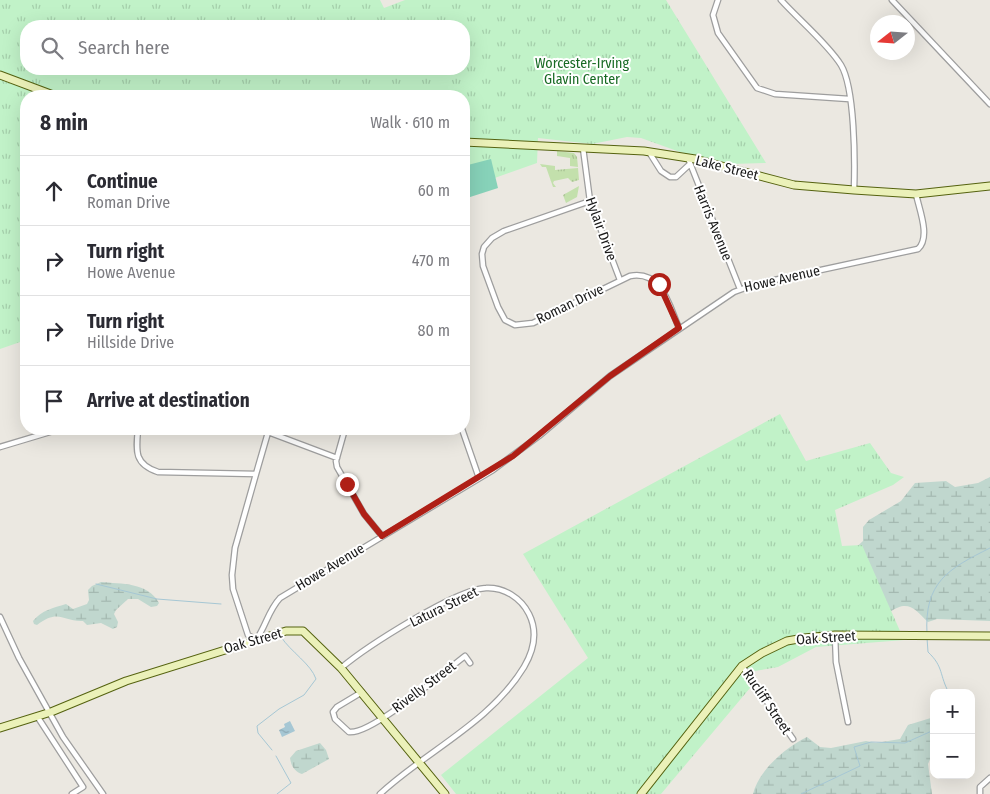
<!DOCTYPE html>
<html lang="en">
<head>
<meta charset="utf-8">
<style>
	:root { --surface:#fff; --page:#f2f2f3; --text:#2b2b33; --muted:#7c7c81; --line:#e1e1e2 }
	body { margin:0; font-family:"Fira Sans Condensed",sans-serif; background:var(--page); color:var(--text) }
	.controls { position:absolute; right:15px; bottom:15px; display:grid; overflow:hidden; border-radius:10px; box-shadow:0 5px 20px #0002 }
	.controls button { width:45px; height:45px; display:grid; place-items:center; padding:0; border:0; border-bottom:1px solid var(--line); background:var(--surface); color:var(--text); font:25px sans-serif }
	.compass { position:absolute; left:870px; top:15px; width:45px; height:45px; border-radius:50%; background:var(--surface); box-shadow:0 5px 20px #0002; rotate:253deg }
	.stop { position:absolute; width:15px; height:15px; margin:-11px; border:4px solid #af1f16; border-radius:50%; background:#fff }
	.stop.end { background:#af1f16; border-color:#fff; box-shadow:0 1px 5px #0008 }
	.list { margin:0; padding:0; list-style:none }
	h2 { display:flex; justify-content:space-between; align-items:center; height:65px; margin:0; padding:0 20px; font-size:21px }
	h2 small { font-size:16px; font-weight:400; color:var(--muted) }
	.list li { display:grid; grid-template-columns:32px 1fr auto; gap:15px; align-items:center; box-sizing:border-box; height:70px; padding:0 20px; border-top:1px solid var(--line) }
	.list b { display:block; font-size:19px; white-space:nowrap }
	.list p { margin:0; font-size:16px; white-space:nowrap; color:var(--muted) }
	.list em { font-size:16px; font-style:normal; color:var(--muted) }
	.icon { flex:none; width:28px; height:28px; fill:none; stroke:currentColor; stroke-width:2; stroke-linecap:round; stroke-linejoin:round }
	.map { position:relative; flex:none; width:990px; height:794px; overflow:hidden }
	.search { position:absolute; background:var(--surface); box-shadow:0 5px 20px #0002; left:20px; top:20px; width:450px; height:55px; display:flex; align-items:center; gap:12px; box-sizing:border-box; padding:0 18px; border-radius:20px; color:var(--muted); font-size:19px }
	.panel { position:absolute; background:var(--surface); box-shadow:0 5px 20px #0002; left:20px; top:90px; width:450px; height:345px; border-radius:20px }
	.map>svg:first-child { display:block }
	.grass { fill:url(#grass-tufts) }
	.wetland { fill:url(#wetland-marsh) }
	.park { fill:url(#park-tufts); fill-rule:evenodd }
	.pitch { fill:#87d2b9 }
	.water { fill:url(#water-ripples) }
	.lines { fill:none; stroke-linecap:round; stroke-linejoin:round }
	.stream { stroke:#a6c7d4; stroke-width:1 }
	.street-casing { stroke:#9e9e9e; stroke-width:7 }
	.secondary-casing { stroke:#556210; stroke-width:9 }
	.street { stroke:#fff; stroke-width:4.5 }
	.secondary { stroke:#ebf1b9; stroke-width:7 }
	.route { stroke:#af1f16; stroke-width:6 }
	.labels { text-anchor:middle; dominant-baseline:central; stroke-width:4; stroke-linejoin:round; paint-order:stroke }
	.park-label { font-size:14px; fill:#176a23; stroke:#fff }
	.street-label { font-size:14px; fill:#1a1a1a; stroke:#fff }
</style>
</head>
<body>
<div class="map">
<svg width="990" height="794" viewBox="0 0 990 794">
	<defs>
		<pattern id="grass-tufts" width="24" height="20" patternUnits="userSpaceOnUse" patternTransform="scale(1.25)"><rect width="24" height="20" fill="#c3e0ac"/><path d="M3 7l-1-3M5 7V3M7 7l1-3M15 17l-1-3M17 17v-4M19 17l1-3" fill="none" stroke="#a7c093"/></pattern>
		<pattern id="wetland-marsh" width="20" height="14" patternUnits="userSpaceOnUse" patternTransform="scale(1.25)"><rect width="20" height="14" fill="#c0d7ce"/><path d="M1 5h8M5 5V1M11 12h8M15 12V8" fill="none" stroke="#a4b8b0"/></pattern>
		<pattern id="park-tufts" width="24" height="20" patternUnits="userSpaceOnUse" patternTransform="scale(1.25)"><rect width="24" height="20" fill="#c1f2c8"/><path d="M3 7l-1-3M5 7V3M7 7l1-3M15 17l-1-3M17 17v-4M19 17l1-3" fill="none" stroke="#a5cfab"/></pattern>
		<pattern id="water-ripples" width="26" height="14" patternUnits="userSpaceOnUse" patternTransform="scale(1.25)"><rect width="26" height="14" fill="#a6c7d4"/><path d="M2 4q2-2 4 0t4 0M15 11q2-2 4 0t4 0" fill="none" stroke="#8eaab5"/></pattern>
	</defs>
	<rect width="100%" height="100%" fill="#ebe8e1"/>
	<path class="grass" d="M557,151L574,153L577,157L578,167L570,166V158L557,156Z
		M540,164L555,166V170L578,168L579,180L572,182L568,178L554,181L553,183L556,187H553L546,167H542Z
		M579,186L577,197L566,203L563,195Z"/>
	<path class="wetland" d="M990,477V621L937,619L928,622C915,609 908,599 890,612L848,555L863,541V527L869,520L901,501L915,483L946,481L955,487L978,483Z
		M101,582C121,584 148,582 159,603L157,606L151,607L138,599H128L116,610L114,614L118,622L117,627L113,629L101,623L87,625L83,621C63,622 59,608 37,625L34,624L33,621C42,610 53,608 66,604L73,609L87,604L89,600L88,590L92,586Z
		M934,717V750L928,764L932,794H753C759,770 786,747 807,737L820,747L831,748L866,741L876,743L900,739L908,725Z
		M320,743L326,750L329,759L302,774C295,772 291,766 290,758L296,751Z"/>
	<path class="park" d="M0,0H380L384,8L405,0H666L766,163L732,164L680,152L641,138L627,137L592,144L538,138L537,163L464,189V96H26V340L0,349ZM26,26H464V69H26Z
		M780,414L806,461L870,443L891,473L904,477L893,485L835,510L842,546L862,545L904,640L816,647L778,667L755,671L750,688L661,794H456L441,775L588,658L523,554Z"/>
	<path class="pitch" d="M491,159L498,188L464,199V166Z"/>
	<path class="water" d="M290,721L295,731L282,737L279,730L285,727L284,724Z"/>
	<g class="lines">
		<path class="stream" d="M96,584L157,599L221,604
			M927,634C924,582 948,569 990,548
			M927,638L928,652C944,667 939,675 949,693
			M272,750L258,733L257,726L279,709L304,695L316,679C311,664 291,652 281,637
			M276,756L291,783L277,794
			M801,794L860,766L854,747L871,742L905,743L934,730"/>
		<g class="street-casing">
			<path id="street" d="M718,0L713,15L718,33L757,88L775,94L849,99
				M781,0C798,19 828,44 841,65C855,88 855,162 854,190
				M892,0L990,104
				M583,148L590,201L620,280
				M649,152L661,171L670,177H676L690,164
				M688,158L740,289
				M590,201L504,231L492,238L484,247L482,254L483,266L498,307L505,320L515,325L533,323L630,276C662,270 669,305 679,328
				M138,429C136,451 134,464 158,472L256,474L269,429
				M345,429L336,461L337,467L364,514L382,536
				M462,429L479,478
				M268,432L337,458
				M0,447L60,429
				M256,474L235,548L232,575L233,589L248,635L256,640C266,626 268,611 280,598L493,470L539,436L610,376L734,292L756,284L918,249C931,237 919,209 916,194
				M0,617L19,658L63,737L103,794
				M835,635L836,662L848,722
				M742,666L793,739
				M341,668C366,647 456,589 486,588C504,587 521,598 529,614C538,632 534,650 524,667C490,723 426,751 380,794
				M362,692L337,707L333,712L335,719L349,732C371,735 444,672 465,656L470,663
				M37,716L83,787L72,794
				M980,794V787L990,778"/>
		</g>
		<g class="secondary-casing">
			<path id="secondary" d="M0,75L56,96
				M464,142L644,151L695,159L794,185L854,190L916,194L990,186
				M0,728L51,712L126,681L286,631H303L341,668L445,794
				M641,794L742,666L762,653L787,641L804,638L835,635L990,636"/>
		</g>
		<use href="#street" class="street"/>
		<use href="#secondary" class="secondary"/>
	</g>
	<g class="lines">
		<path class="route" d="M347,484L364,514L382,536L513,456L610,376L679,328L659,284"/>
	</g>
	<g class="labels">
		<g class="park-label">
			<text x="582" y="63">Worcester-Irving<tspan x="582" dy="16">Glavin Center</tspan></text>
		</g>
		<g class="street-label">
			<text transform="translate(727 168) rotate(14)">Lake Street</text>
			<text transform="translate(713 223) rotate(68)">Harris Avenue</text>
			<text transform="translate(601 229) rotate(70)">Hylair Drive</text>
			<text transform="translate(782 279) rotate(-13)">Howe Avenue</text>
			<text transform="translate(570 304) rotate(-26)">Roman Drive</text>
			<text transform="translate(330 567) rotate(-31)">Howe Avenue</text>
			<text transform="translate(444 607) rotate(-26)">Latura Street</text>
			<text transform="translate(826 638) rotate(-4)">Oak Street</text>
			<text transform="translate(253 641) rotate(-16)">Oak Street</text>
			<text transform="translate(424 687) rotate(-37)">Rivelly Street</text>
			<text transform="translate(767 702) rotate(56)">Rucliff Street</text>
		</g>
	</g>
</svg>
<div class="controls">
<button>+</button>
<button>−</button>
</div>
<svg class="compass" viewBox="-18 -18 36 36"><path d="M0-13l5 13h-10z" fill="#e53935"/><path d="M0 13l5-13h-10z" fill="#7c7c81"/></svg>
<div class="stop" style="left:659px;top:284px"></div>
<div class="stop end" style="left:347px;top:484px"></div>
<div class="search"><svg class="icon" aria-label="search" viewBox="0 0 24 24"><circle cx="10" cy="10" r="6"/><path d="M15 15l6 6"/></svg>Search here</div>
<section class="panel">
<h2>8 min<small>Walk · 610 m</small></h2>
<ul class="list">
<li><svg class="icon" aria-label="ahead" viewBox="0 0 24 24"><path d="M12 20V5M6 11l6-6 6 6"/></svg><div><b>Continue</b><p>Roman Drive</p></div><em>60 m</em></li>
<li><svg class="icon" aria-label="right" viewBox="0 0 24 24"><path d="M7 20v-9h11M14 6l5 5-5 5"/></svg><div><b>Turn right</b><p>Howe Avenue</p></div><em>470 m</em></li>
<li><svg class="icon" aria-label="right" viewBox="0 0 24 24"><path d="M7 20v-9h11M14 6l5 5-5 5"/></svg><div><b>Turn right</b><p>Hillside Drive</p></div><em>80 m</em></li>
<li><svg class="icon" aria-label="arrive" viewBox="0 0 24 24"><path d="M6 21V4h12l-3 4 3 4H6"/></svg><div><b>Arrive at destination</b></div></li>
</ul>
</section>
</div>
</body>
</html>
